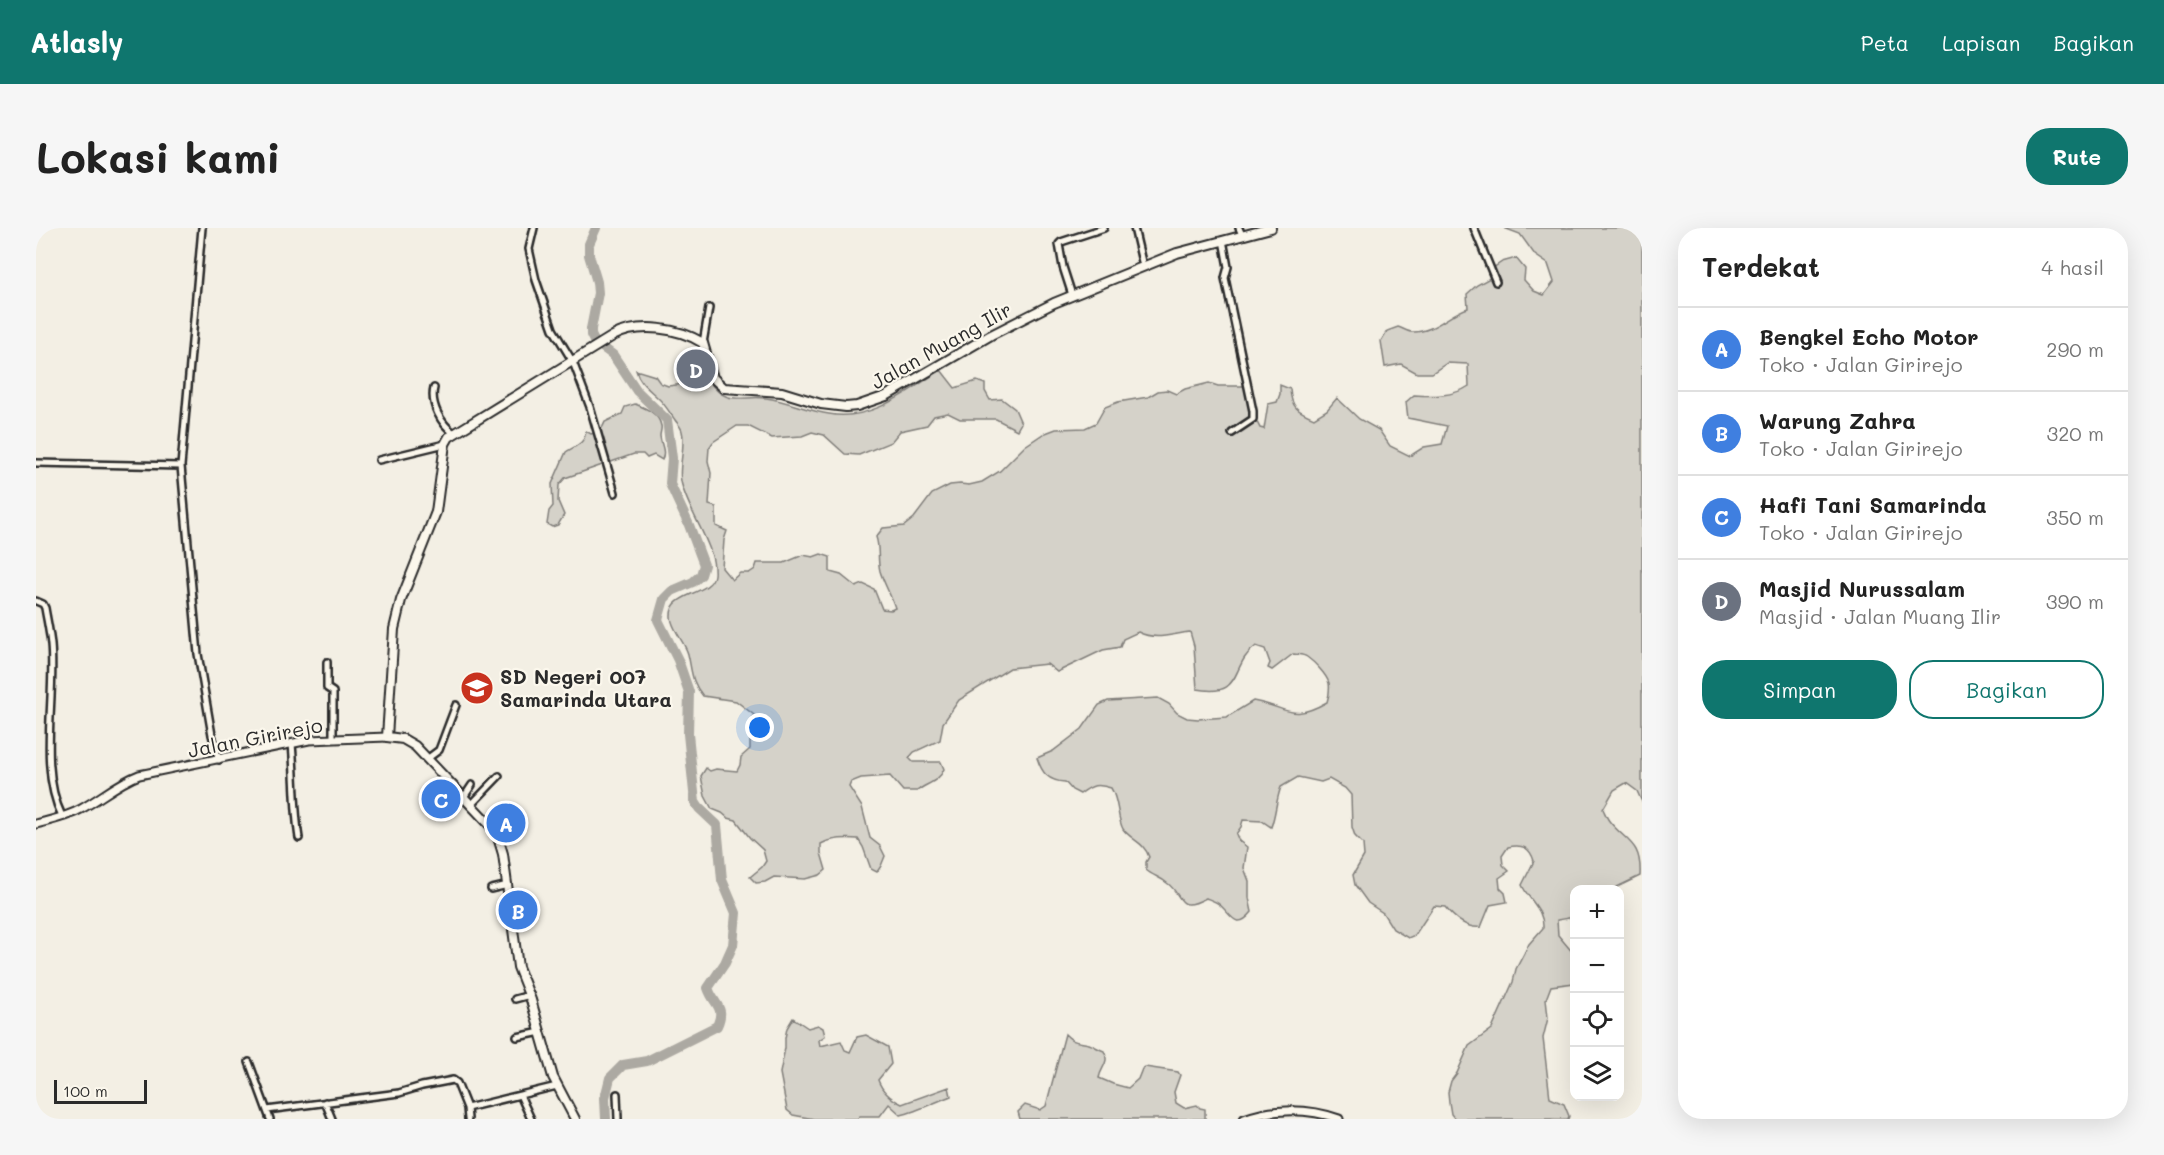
<!DOCTYPE html>
<html lang="id">
<head>
<meta charset="utf-8">
<style>
	:root { --surface:#fff; --page:#f6f6f6; --text:#222; --muted:#767676; --line:#e0e0e0; --accent:#0f766e }
	body { margin:0; font-family:Mali,sans-serif; background:var(--page); color:var(--text) }
	.controls { position:absolute; right:18px; bottom:18px; display:grid; overflow:hidden; border-radius:12px; box-shadow:0 6px 24px #0002 }
	.controls button { width:54px; height:54px; display:grid; place-items:center; padding:0; border:0; border-bottom:2px solid var(--line); background:var(--surface); color:var(--text); font:30px sans-serif }
	.scale { position:absolute; left:18px; bottom:15px; width:93px; box-sizing:border-box; padding-left:6px; border:3px solid #2b2b2b; border-top:0; font-size:16px; line-height:21px; white-space:nowrap; color:#2b2b2b; -webkit-text-stroke:4px #fbf7ec; paint-order:stroke }
	.you { position:absolute; left:724px; top:500px; width:21px; height:21px; margin:-15px; border:4px solid #fff; border-radius:50%; background:#1a73e8; box-shadow:0 0 0 9px #1a73e833 }
	.badge { display:grid; place-items:center; width:39px; height:39px; border-radius:50%; background:var(--accent); color:#fff; font-size:20px; font-weight:700 }
	.pin { position:absolute; translate:-50% -50%; border:3px solid #fff; box-shadow:0 2px 6px #0006 }
	.list { margin:0; padding:0; list-style:none }
	h2 { display:flex; justify-content:space-between; align-items:center; height:78px; margin:0; padding:0 24px; font-size:26px }
	h2 small { font-size:20px; font-weight:400; color:var(--muted) }
	.list li { display:grid; grid-template-columns:39px 1fr auto; gap:18px; align-items:center; box-sizing:border-box; height:84px; padding:0 24px; border-top:2px solid var(--line) }
	.list b { display:block; font-size:22px; white-space:nowrap }
	.list p { margin:0; font-size:20px; white-space:nowrap; color:var(--muted) }
	.list em { font-size:20px; font-style:normal; color:var(--muted) }
	.actions { display:flex; gap:12px; padding:18px 24px }
	.actions a { flex:1; padding:14px 0; border:2px solid var(--accent); border-radius:24px; text-align:center; font-size:21px; color:var(--accent) }
	.actions .main { background:var(--accent); color:#fff }
	.icon { flex:none; width:33px; height:33px; fill:none; stroke:currentColor; stroke-width:2; stroke-linecap:round; stroke-linejoin:round }
	.map { position:relative; flex:none; width:1606px; height:891px; overflow:hidden; border-radius:24px }
	header { display:flex; align-items:center; gap:36px; box-sizing:border-box; height:84px; padding:0 30px; background:var(--accent); color:#fff }
	header strong { font-size:28px }
	nav { display:flex; gap:33px; margin-inline-start:auto; font-size:21px }
	.intro { display:flex; align-items:center; justify-content:space-between; box-sizing:border-box; height:144px; padding:0 36px }
	h1 { margin:0; font-size:42px }
	.button { padding:15px 27px; border-radius:24px; background:var(--accent); color:#fff; font-size:21px; font-weight:700 }
	main { display:flex; gap:36px; padding:0 36px }
	aside { flex:1; background:var(--surface); border-radius:24px; box-shadow:0 6px 24px #0002 }
	.map>svg:first-child { display:block }
	.green { fill:#d5d2c9; stroke:#807e7a; stroke-width:1.5 }
	.lines { fill:none; stroke-linecap:round; stroke-linejoin:round }
	.river { stroke:#aca9a2; stroke-width:10 }
	.minor-casing { stroke:#2b2b2b; stroke-width:10 }
	.tertiary-casing { stroke:#2b2b2b; stroke-width:11 }
	.secondary-casing { stroke:#2b2b2b; stroke-width:12 }
	.minor { stroke:#fbf7ec; stroke-width:5 }
	.tertiary { stroke:#fbf7ec; stroke-width:7 }
	.secondary { stroke:#fbf7ec; stroke-width:8 }
	.labels { text-anchor:middle; dominant-baseline:central; stroke-width:4.5; stroke-linejoin:round; paint-order:stroke }
	.street-label { font-size:20px; fill:#2b2b2b; stroke:#fbf7ec }
	.poi-label { font-size:20px; font-weight:bold; fill:#2b2b2b; stroke:#fbf7ec; text-anchor:start }
</style>
</head>
<body>
<header>
<strong>Atlasly</strong>
<nav><a>Peta</a><a>Lapisan</a><a>Bagikan</a></nav>
</header>
<div class="intro"><h1>Lokasi kami</h1><a class="button">Rute</a></div>
<main>
<div class="map">
<svg width="1606" height="891" viewBox="0 0 1606 891">
	<rect width="100%" height="100%" fill="#f3efe4"/>
	<filter id="ink" filterUnits="userSpaceOnUse"><feTurbulence type="fractalNoise" baseFrequency=".0167" numOctaves="2"/><feDisplacementMap in="SourceGraphic" scale="12" xChannelSelector="R" yChannelSelector="G"/><feConvolveMatrix kernelMatrix="1 2 1 2 8 2 1 2 1" color-interpolation-filters="sRGB"/></filter>
	<g filter="url(#ink)">
		<path class="green" d="M1468,0H1606V574L1601,563L1590,555L1578,562L1567,581C1569,585 1571,591 1574,594C1590,614 1606,614 1604,648L1577,661L1538,662V689L1521,692L1522,707L1538,726V755L1515,758L1510,771L1512,790L1507,810L1514,870L1528,876L1533,888L1532,891H1419L1415,886L1413,874L1412,864L1415,853L1421,845L1433,818L1456,801L1477,754L1480,741L1493,716L1507,700C1508,681 1493,673 1486,657L1498,633C1494,619 1486,616 1472,619L1466,628L1467,637L1473,643L1463,650L1464,660L1469,665L1471,674L1454,677L1445,699C1430,701 1418,690 1409,679L1398,678L1379,707L1372,710L1357,701L1347,685L1332,675L1319,657L1317,647L1328,628L1327,616L1319,608L1316,599L1315,567L1309,560L1293,551L1285,554L1262,549L1245,559C1240,572 1240,585 1235,599L1226,593L1207,592L1205,599L1200,606L1203,613L1211,619L1208,640L1213,653V670L1216,684C1200,704 1195,686 1184,677C1181,674 1175,672 1170,670C1140,686 1148,667 1131,655C1124,649 1117,648 1110,642V634L1113,629C1109,615 1095,612 1087,601C1081,590 1083,573 1075,560C1061,555 1056,557 1044,566L1036,562L1029,554C1012,553 1006,545 1001,530L1017,523L1046,501L1063,477L1072,473L1122,470L1133,476L1141,485L1151,490L1162,491L1191,489L1217,473C1253,479 1254,495 1291,474C1293,468 1294,462 1293,455C1290,446 1278,434 1271,429C1267,426 1262,427 1257,426L1236,442L1232,440L1234,435L1229,421L1220,418C1193,437 1209,470 1161,461L1158,418L1154,404C1135,406 1120,413 1102,404L1087,411L1084,419L1067,422L1021,444L1011,436L974,440L923,472L907,495L904,512L878,524L873,530L877,534H905L908,541C903,554 891,555 881,563H867L854,548L825,550L815,554L813,559L826,579L834,610L844,618L849,628L845,638L841,644L835,641L827,619L822,611C810,610 796,610 785,616V625L790,642L784,647L769,651L738,649L729,654L720,655L714,649L726,639L730,633L727,622L714,610L700,592L692,590L686,585L676,581L669,568L665,548L670,540L674,543L680,541L701,543L704,537L705,529L714,521V496L718,487L700,473L667,468C655,454 656,443 652,426C648,411 626,392 639,376C648,365 676,363 678,347C681,319 650,281 645,253C642,239 650,217 646,203C645,199 641,195 639,192C634,185 628,175 622,170C613,161 603,155 600,142L619,148L624,155L632,158L673,153C691,179 705,167 730,170C752,173 772,183 793,186C836,194 871,163 905,142L919,160L941,153L949,156V163L954,172L966,171L979,181L985,195L981,202L960,191H924L912,185L898,188L891,197L864,203L855,214L823,227L809,226L788,207L776,204L766,208L736,210L712,198H701L677,214L673,220L672,233L675,245L673,277L680,279V298L691,303L688,312L686,340L696,352L704,345H713L719,341L721,335H748L767,327L777,329L785,326L794,329V344L805,347L820,359L827,356L838,361L846,381L855,382L859,380C855,367 848,356 844,343C841,331 844,320 840,309L847,300L868,298L878,290L896,266L914,257L924,256L933,257L946,254L964,243L989,218L1007,206L1020,201L1049,200L1060,195L1069,179L1082,174L1112,169L1122,163L1131,162L1140,166L1149,161L1173,155L1182,158H1212L1217,186L1224,200L1228,201L1232,176L1241,174L1244,166V157L1254,161C1255,180 1262,183 1278,190L1291,182L1301,170L1323,191L1343,202L1354,218L1374,228L1388,219L1406,216L1411,198L1372,190L1370,174L1378,167C1396,168 1417,169 1433,158L1432,136L1411,135L1396,145H1381L1365,136L1349,139L1345,113L1351,103L1362,99C1366,100 1372,104 1376,104C1397,105 1413,86 1432,80L1431,66L1441,57L1454,50L1457,40L1466,34L1480,30L1489,41L1488,52L1498,63L1508,67L1518,54L1512,36L1499,27L1484,6Z
			M599,176C609,180 623,185 625,198C626,201 624,204 624,208C625,218 630,222 626,232L618,227L611,230L607,226H598L529,250L523,257L522,273L528,287L522,297L516,299L511,296L513,283L517,278L516,256L530,224C539,218 549,216 550,203L555,206C563,204 566,202 569,194L586,186L589,179Z
			M757,790L772,800L782,797L787,800L789,808L783,812L784,818L805,813L809,822L814,824L821,809L830,807L852,819L855,836L842,852C846,863 855,871 866,876L913,859L915,868C899,874 880,884 865,887L853,876L844,888H824L821,891H778L757,887L751,882L744,845L749,820V810L751,800Z
			M1029,806C1039,816 1041,813 1053,816C1059,818 1062,821 1068,823C1074,835 1065,839 1063,850L1077,856L1092,860L1102,851L1106,841L1109,839L1142,844L1144,847L1138,864L1140,875L1148,880L1161,877L1164,880L1169,881V891H984L982,884L989,877L1004,882L1010,878Z"/>
		<g class="lines">
			<path class="river" d="M560,0L553,16V27L561,54L562,65L555,101V107L558,113L577,127L601,163L631,192L636,230L634,256L653,297L668,337L665,347L657,354L636,363L628,371L622,392L642,432L653,464L652,506L659,574L663,580L681,597L686,652L700,685L697,717L689,735L672,760C678,778 690,778 681,798L611,833L587,837L574,850L569,870L570,891"/>
			<g class="minor-casing">
				<path id="minor" d="M166,0L145,238L162,426L176,507L183,532
					M498,0L493,21L500,52L517,101L537,134L554,179L579,265
					M1098,0L1107,38
					M1203,0L1206,7
					M1438,0L1460,54
					M1187,12L1192,39L1189,50L1217,183V191L1196,205
					M1036,67L1027,39L1023,16L1025,14L1068,0
					M667,115L673,80
					M398,160C394,176 405,196 418,205
					M343,232L409,216
					M0,235L145,238
					M0,373L7,376L9,380C11,392 14,405 15,417C20,470 2,540 26,588
					M291,434V460L297,464V511
					M256,516C259,547 258,579 263,610
					M391,531L403,522L420,477
					M428,569L436,557
					M397,571L413,554
					M435,577L463,548
					M455,661L472,657
					M479,771L494,767
					M481,809L505,804
					M213,834L234,891
					M581,866L582,891
					M484,867L495,891
					M289,874L296,891
					M231,882L363,865L386,858L417,852L421,855L431,880
					M432,891L431,880L521,858"/>
			</g>
			<g class="tertiary-casing">
				<path id="tertiary" d="M0,596C15,592 31,589 45,581C65,570 82,555 103,547L273,512L351,509
					M1208,891C1238,880 1273,880 1303,891"/>
			</g>
			<g class="secondary-casing">
				<path id="secondary" d="M539,891L517,849L495,772L482,739L467,626L462,609L454,597L379,518L367,511L351,509L358,401L365,372L400,284L409,216L413,209L577,108C603,94 643,100 667,115L677,150L688,160L746,164L785,176L810,179L821,178L850,168L955,107L1018,75L1141,25L1235,0"/>
			</g>
			<use href="#minor" class="minor"/>
			<use href="#tertiary" class="tertiary"/>
			<use href="#secondary" class="secondary"/>
		</g>
	</g>
	<defs>
		<g id="school-disc" transform="scale(1.725)"><circle r="9.5" fill="#c8321e" stroke="#fbf7ec"/><path d="M0-5L7-2L0 1L-7-2ZM-4 1L0 2.5L4 1V4Q0 6-4 4Z" fill="#fff"/></g>
	</defs>
	<g fill-rule="evenodd">
		<use href="#school-disc" x="441" y="460"/>
	</g>
	<g class="labels">
		<g class="street-label">
			<text transform="translate(905 117) rotate(-29)">Jalan Muang Ilir</text>
			<text transform="translate(219 509) rotate(-11)">Jalan Girirejo</text>
		</g>
		<g class="poi-label">
			<text x="464" y="448">SD Negeri 007<tspan x="464" dy="23">Samarinda Utara</tspan></text>
		</g>
	</g>
</svg>
<div class="controls">
<button>+</button>
<button>−</button>
<button><svg class="icon" aria-label="locate" viewBox="0 0 24 24"><circle cx="12" cy="12" r="6"/><path d="M12 2v4M12 18v4M2 12h4M18 12h4"/></svg></button>
<button><svg class="icon" aria-label="layers" viewBox="0 0 24 24"><path d="M12 4l9 5-9 5-9-5zM3 14l9 5 9-5"/></svg></button>
</div>
<div class="scale">100 m</div>
<div class="you"></div>
<div class="pin badge" style="left:470px;top:595px;background:#3f7fe0">A</div>
<div class="pin badge" style="left:482px;top:682px;background:#3f7fe0">B</div>
<div class="pin badge" style="left:405px;top:571px;background:#3f7fe0">C</div>
<div class="pin badge" style="left:660px;top:141px;background:#6b7280">D</div>
</div>
<aside>
<h2>Terdekat<small>4 hasil</small></h2>
<ul class="list">
<li><span class="badge" style="background:#3f7fe0">A</span><div><b>Bengkel Echo Motor</b><p>Toko · Jalan Girirejo</p></div><em>290 m</em></li>
<li><span class="badge" style="background:#3f7fe0">B</span><div><b>Warung Zahra</b><p>Toko · Jalan Girirejo</p></div><em>320 m</em></li>
<li><span class="badge" style="background:#3f7fe0">C</span><div><b>Hafi Tani Samarinda</b><p>Toko · Jalan Girirejo</p></div><em>350 m</em></li>
<li><span class="badge" style="background:#6b7280">D</span><div><b>Masjid Nurussalam</b><p>Masjid · Jalan Muang Ilir</p></div><em>390 m</em></li>
</ul>
<div class="actions"><a class="main">Simpan</a><a>Bagikan</a></div>
</aside>
</main>
</body>
</html>
